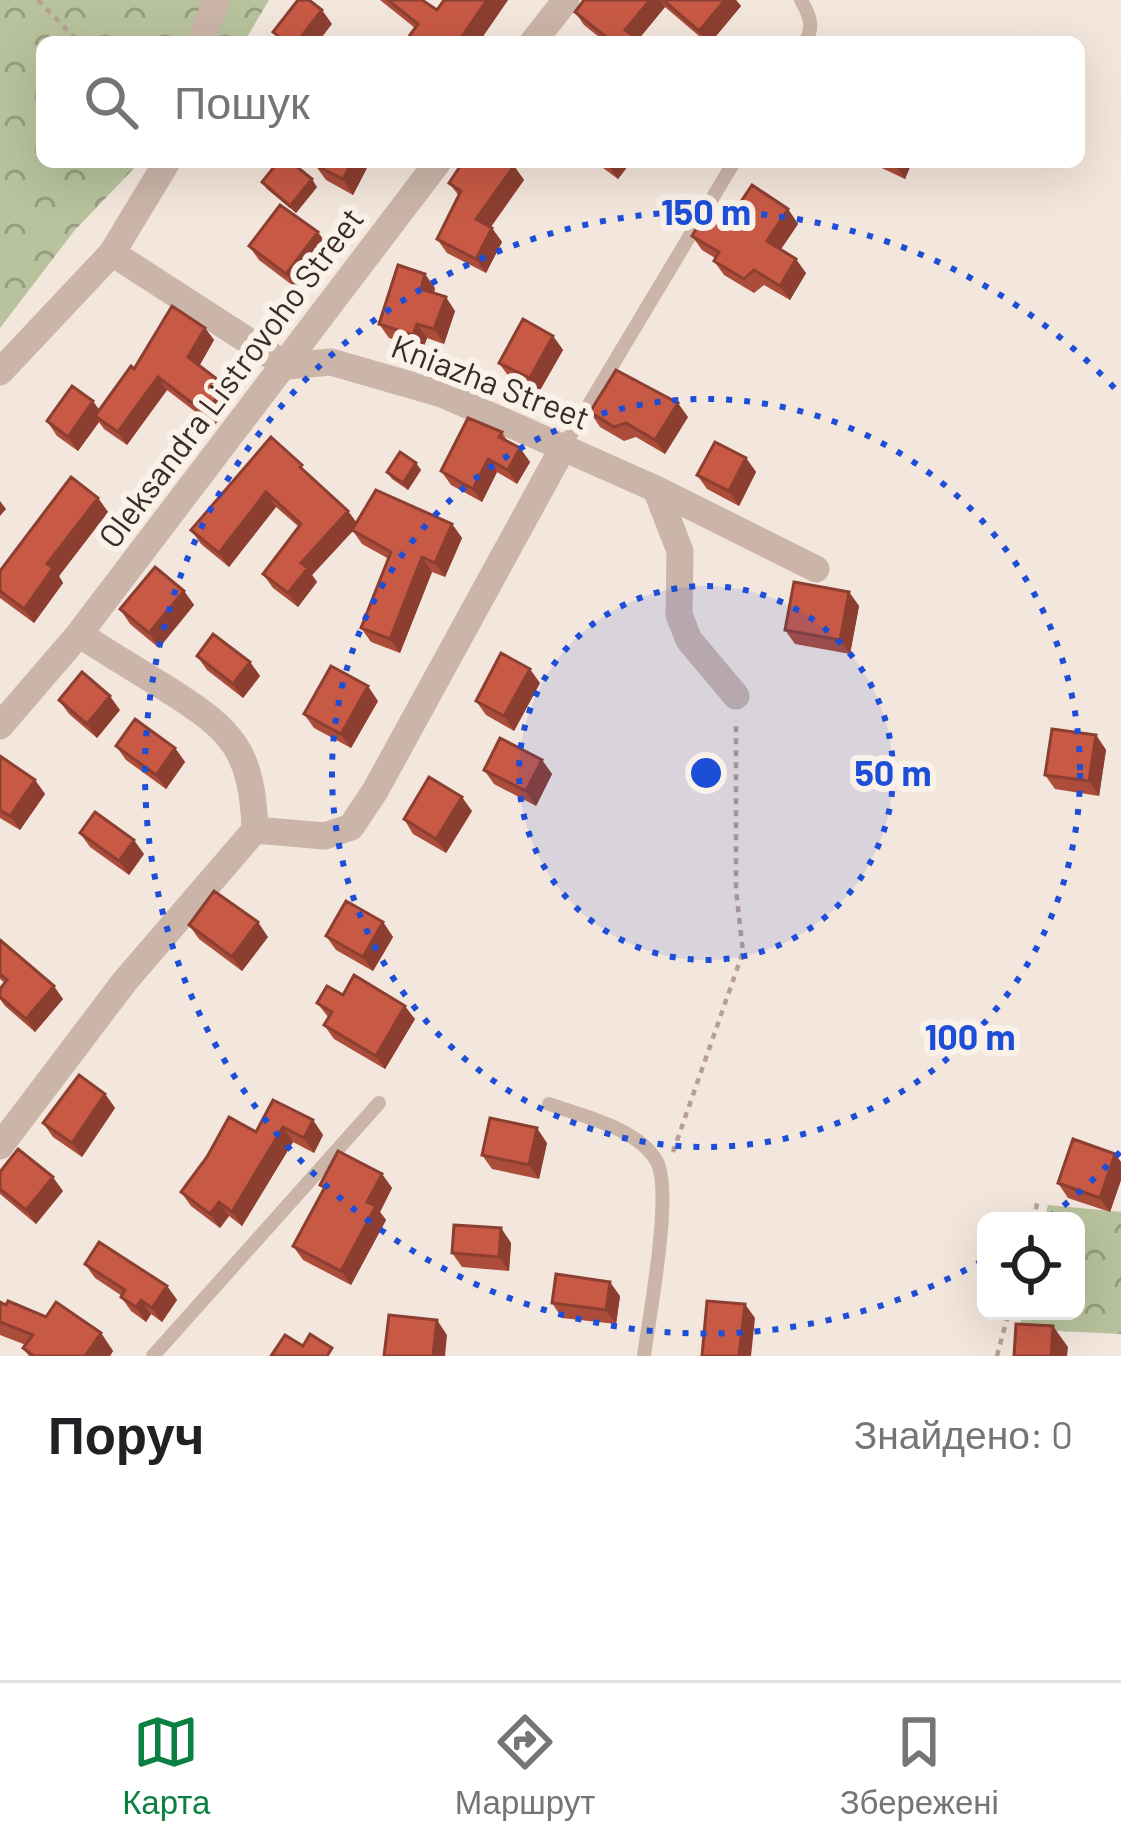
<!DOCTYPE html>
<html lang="uk">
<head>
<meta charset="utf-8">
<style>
	:root { --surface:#fff; --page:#f2f2f2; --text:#202124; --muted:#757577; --line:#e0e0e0; --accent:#0b8043 }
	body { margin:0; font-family:Barlow,sans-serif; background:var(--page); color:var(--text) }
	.controls { position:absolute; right:36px; bottom:36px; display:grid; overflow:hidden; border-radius:18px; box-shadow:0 12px 48px #0002 }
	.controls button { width:108px; height:108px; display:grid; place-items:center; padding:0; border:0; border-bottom:3px solid var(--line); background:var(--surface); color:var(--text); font:60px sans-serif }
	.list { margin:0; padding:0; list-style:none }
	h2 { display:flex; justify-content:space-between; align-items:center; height:156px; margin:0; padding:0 48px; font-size:51px }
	h2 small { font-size:39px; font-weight:400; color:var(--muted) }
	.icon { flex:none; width:66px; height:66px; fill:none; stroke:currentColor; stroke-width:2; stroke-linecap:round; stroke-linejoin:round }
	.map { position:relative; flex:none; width:1121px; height:1356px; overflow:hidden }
	.search { position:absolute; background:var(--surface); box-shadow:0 12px 48px #0002; left:36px; right:36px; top:36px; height:132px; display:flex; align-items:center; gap:30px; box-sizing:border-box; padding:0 42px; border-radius:18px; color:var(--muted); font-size:45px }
	.sheet { height:324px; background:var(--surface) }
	nav { display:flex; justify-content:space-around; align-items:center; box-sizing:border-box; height:168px; border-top:3px solid var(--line); background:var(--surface); font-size:33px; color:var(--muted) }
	nav a { display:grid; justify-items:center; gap:6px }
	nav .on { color:var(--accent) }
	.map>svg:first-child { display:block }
	.forest { fill:url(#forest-crowns) }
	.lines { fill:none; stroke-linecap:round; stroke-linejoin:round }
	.path { stroke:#b79f92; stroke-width:4.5; stroke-dasharray:6 6; stroke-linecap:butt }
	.service { stroke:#cbb5a8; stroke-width:14 }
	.minor { stroke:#cbb5a8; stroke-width:27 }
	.wall { fill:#ac4d3b }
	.shaded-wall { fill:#8c3f30 }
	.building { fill:#c85a45; stroke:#8c3f30; stroke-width:3 }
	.ring { fill:none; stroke:#1d4ed8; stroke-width:6; stroke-dasharray:6 12 }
	.labels { text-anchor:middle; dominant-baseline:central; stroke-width:12; stroke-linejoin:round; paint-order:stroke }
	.street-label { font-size:33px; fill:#382c28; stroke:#faf1e9 }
	.centre { fill:#1d4ed8; stroke:#faf1e9; stroke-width:6 }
	.ring-label { font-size:36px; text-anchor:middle; font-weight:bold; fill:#1d4ed8; stroke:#faf1e9; stroke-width:12; stroke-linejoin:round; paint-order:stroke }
</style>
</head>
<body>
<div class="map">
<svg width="1121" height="1356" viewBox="0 0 1121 1356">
	<defs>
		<pattern id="forest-crowns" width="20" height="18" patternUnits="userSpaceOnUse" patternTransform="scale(3)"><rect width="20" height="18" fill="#b8c29c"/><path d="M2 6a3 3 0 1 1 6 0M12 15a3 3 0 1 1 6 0" fill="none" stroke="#979e7f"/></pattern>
	</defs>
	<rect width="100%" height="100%" fill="#f3e6dc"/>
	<path class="forest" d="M0,0H269L244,42H42V162H140L74,231L0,328Z
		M1048,1205L1121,1212V1334L1019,1329L1023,1311H1076V1221H1044Z"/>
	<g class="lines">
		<path class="path" d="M38,0L79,42
			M673,1152L743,952L736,890V720
			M1033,1221L1038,1200
			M997,1356L1009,1311"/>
		<path class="service" d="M801,0C809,14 815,27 805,42
			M564,446L734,162
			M549,1104C582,1116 637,1128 656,1160C674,1189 649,1317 644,1356
			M153,1356L379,1103"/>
		<path class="minor" d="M200,42L217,0
			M533,42L566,0
			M167,162L112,253L287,366L331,362L442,394L656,489L816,569
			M0,372L112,253
			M656,489L680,551L679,615L689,640L736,696
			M79,634C108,653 138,671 167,689C232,730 252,749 255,830
			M0,726L79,634L438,162
			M0,1146L125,981L255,830L325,836L351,827L375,791L564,446"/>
	</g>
	<path class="wall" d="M380,0H422L437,10L508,0L479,42H405L415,28Z
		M584,0H736L741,6L711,42H706L665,7L638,40L642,42H605L584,25L575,12Z
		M316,162H370L353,195L326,180L315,165Z
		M595,162H631L618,179Z
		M869,162H912L905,179Z
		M514,166L524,180L491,227L502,242L486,273L447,253L437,239L459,196L449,183Z
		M262,182L317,187L296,213L267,189Z
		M788,209L798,224L781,249L806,273L790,300L764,285L754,293L724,275L714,261L715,258L702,250L692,236L730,218Z
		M249,246H328L296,288L259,260Z
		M435,288L434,293L455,311L444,344L427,338L423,349L389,338L379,324Z
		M205,328L214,340L199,366L226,386L235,399L214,426L167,390L127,445L104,429L99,422L78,451L57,436L47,421L99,410L134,369Z
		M553,336L563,350L539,392L509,377L499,363Z
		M590,412L688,417L665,454L636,437L624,441L600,427Z
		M502,432L508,442L520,448L530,462L517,484L497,472L482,502L451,485L441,471Z
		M746,458L756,472L739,506L707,489L697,475Z
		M416,463L421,470L408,490L392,479L387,472Z
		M310,476L348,511L357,523L452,524L462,538L445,577L432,572L400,653L371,642L361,628L389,559L362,544L353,531L312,575L317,582L298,607L273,588L263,574L299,527L276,507L229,567L201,544L191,530Z
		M98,498L108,512L59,576L63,583L34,623L0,598V571Z
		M184,591L194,605L159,648L130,624L120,609Z
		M849,592L859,606L850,654L795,644L785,630Z
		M197,656L250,662L260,676L243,698L207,670Z
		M540,683L514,731L486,715L476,701Z
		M59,700L120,710L97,738L69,714Z
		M378,701L351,748L314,728L304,714Z
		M1096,735L1106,750L1099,796L1055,789L1045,775Z
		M116,746L175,748L185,762L166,789L126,760Z
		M0,756L35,780L45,794L20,830L0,818Z
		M542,760L552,774L536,806L494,784L484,770Z
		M472,811L446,853L413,834L404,819Z
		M80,833L144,854L129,875L90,847Z
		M383,922L393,937L373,971L336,950L326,936Z
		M189,925L268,937L242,971L199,939Z
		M0,940L63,999L35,1032L5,1006L0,999V989L5,983L0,979Z
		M317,1003L415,1019L385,1069L334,1039L324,1025L329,1018Z
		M105,1094L115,1108L82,1157L53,1137L43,1123Z
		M313,1120L323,1135L314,1153L293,1142L242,1226L229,1216L220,1228L191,1206L181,1192L256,1132Z
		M547,1143L539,1179L492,1169L482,1155Z
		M1115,1154L1121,1162V1180L1110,1212L1068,1198L1058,1183Z
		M0,1172L63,1191L36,1224L0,1194Z
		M382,1174L392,1188L380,1212L386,1220L351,1285L303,1260L293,1246L323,1189L320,1185Z
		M501,1228L511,1243L509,1271L462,1267L452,1253Z
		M85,1264L167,1286L177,1300L162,1322L151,1314L146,1322L131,1311L121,1297L122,1296L95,1278Z
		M620,1296L616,1324L562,1318L552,1303Z
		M0,1302L101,1333L113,1351L110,1356H29L23,1348L26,1345L0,1335Z"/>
	<path class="shaded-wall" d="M487,0H508L479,42H458Z
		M650,0H660L665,7L636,42L625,30Z
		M725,0H736L741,6L711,42H707L699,31Z
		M322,10L332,24L318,42H297Z
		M352,162H370L353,195L343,179Z
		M610,162H631L618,179L608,165Z
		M896,162H912L905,179L895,165Z
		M514,166L524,180L486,233L476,219Z
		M312,179L317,187L296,213L290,206Z
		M788,209L798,224L777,255L767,241Z
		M492,228L502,242L486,273L476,259Z
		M318,232L328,246L296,288L286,274Z
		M796,259L806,273L790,300L780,286Z
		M425,274L435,288L431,303L421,289Z
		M446,297L455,311L444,344L434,329Z
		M417,324L427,338L423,349L413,335Z
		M205,328L214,340L197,370L188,357Z
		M553,336L563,350L539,392L530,378Z
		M158,377L167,390L127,445L118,432Z
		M226,386L235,399L214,426L205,413Z
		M93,401L103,415L95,416L99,422L78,451L68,437Z
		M678,403L688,417L665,454L655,440Z
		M520,448L530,462L517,484L508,470Z
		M746,458L756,472L739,506L729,491Z
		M488,459L497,472L482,502L473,489Z
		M416,463L421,470L408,490L403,483Z
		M266,492L276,507L229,567L219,553Z
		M98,498L108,512L59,576L63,583L34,623L24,609L47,564Z
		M0,501L6,509L0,516Z
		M348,511L358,525L312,575L317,582L298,607L288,593L301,563Z
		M452,524L462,538L445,577L435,563Z
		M422,557L432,572L400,653L390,639Z
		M184,591L194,605L159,648L149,633Z
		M849,592L859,606L850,654L840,640Z
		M250,662L260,676L243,698L233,684Z
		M530,669L540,683L514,731L504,716Z
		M368,686L378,701L351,748L341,734Z
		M110,696L120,710L97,738L87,724Z
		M1096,735L1106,750L1099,796L1089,781Z
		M175,748L185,762L166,789L156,775Z
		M542,760L552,774L536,806L526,791Z
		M35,780L45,794L20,830L10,816Z
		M462,797L472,811L446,853L436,839Z
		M134,840L144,854L129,875L119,861Z
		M258,922L268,937L242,971L232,957Z
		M383,922L393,937L373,971L363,957Z
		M54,986L63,999L35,1032L26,1019Z
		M405,1006L415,1019L385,1069L376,1056Z
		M105,1094L115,1108L82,1157L72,1143Z
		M313,1120L323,1135L314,1153L304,1138Z
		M283,1127L293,1142L242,1226L232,1212Z
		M537,1128L547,1143L539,1179L529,1165Z
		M1115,1154L1121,1162V1180L1110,1212L1100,1198Z
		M382,1174L392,1188L380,1212L386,1220L351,1285L341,1271L367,1202Z
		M53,1177L63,1191L36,1224L26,1210Z
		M219,1202L229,1216L220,1228L210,1214Z
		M501,1228L511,1243L509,1271L499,1257Z
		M610,1282L620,1296L616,1324L606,1310Z
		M167,1286L177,1300L162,1322L152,1308Z
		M141,1300L151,1314L146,1322L136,1307Z
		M745,1304L755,1318L751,1356H739Z
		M437,1320L447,1335L445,1356H433Z
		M1053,1326L1068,1347L1067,1356H1051Z
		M101,1333L113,1351L110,1356H85Z"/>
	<path class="building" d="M298,0H309L322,10L297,42H286L273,32Z
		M388,0H422L437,10L444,0H487L458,42H405L418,24Z
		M584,0H650L625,30L642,42H612L575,12Z
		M663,0H725L699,31Z
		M278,162H291L312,179L290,206L262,182Z
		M316,162H352L343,179L315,165Z
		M463,162H509L514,166L476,219L492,228L476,259L437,239L461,191L449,183Z
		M752,185L788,209L767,241L796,259L780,286L754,270L744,279L714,261L719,252L692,236L710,206L730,218Z
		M280,205L318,232L286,274L249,246Z
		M398,265L425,274L421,289L446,297L434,329L417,324L413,335L379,324Z
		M172,306L205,328L188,357L226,386L205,413L158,377L118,432L95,416L131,366L134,369Z
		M523,319L553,336L530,378L499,363Z
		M616,370L678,403L655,440L626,423L614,427L590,412Z
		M72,386L93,401L68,437L47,421Z
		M468,418L502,432L499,437L520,448L508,470L488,459L473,489L441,471Z
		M271,437L302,465L300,467L348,511L301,563L308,568L288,593L263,574L301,524L266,492L219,553L191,530Z
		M715,442L746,458L729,491L697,475Z
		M400,452L416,463L403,483L387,472Z
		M71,477L98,498L47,564L53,568L24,609L0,591V571Z
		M376,490L452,524L435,563L422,557L390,639L361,628L391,552L352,530Z
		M155,567L184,591L149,633L120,609Z
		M794,582L849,592L840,640L785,630Z
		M213,634L250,662L233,684L197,656Z
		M501,653L530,669L504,716L476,701Z
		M331,666L368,686L341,734L304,714Z
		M82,672L110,696L87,724L59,700Z
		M135,719L175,748L156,775L116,746Z
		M1052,729L1096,735L1089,781L1045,775Z
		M500,738L542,760L526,791L484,770Z
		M0,756L35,780L10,816L0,810Z
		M429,777L462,797L436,839L404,819Z
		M95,812L134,840L119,861L80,833Z
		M214,891L258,922L232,957L189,925Z
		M346,901L383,922L363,957L326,936Z
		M0,940L54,986L26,1019L0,997V989L7,980L0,974Z
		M354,975L405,1006L376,1056L324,1025L332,1012L317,1003L327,986L343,995Z
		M79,1075L105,1094L72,1143L43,1123Z
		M273,1100L313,1120L304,1138L283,1127L232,1212L219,1202L210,1214L181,1192L207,1157L229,1117L256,1132Z
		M490,1118L537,1128L529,1165L482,1155Z
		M1073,1139L1115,1154L1100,1198L1058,1183Z
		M18,1149L53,1177L26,1210L0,1189V1172Z
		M338,1151L382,1174L367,1202L376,1206L341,1271L293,1246L325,1187L320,1185Z
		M454,1225L501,1228L499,1257L452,1253Z
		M99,1242L167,1286L152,1308L141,1300L136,1307L121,1297L125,1290L85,1264Z
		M556,1274L610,1282L606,1310L552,1303Z
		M8,1301L46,1317L56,1302L101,1333L85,1356H34L23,1348L33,1335L0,1322V1302L6,1305Z
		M707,1301L745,1304L739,1356H702Z
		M389,1315L437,1320L433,1356H384Z
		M1016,1324L1053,1326L1051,1356H1014Z
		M310,1334L332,1348L327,1356H271L285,1335L303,1346Z"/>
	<circle cx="706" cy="773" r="187" fill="#1d4ed8" fill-opacity=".12"/>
	<g class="ring">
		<circle cx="706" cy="773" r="187"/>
		<circle cx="706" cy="773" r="374"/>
		<path d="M1120 1152A561 561 0 0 1 1048 1218M982 1261A561 561 0 1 1 1120 394"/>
	</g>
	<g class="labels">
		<g class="street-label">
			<text transform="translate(230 377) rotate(-53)">Oleksandra Listrovoho Street</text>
			<text transform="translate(491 381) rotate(21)">Kniazha Street</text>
		</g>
	</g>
	<circle cx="706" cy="773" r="18" class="centre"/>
	<g class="ring-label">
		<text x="706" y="225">150 m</text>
		<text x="893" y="786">50 m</text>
		<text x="970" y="1050">100 m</text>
	</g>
</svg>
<div class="controls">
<button><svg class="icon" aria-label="locate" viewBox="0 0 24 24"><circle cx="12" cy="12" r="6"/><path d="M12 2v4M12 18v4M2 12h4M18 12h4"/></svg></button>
</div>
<div class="search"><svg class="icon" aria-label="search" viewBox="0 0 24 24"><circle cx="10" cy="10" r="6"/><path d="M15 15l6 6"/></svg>Пошук</div>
</div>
<section class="sheet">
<h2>Поруч<small>Знайдено: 0</small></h2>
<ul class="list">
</ul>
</section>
<nav>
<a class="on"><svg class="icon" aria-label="map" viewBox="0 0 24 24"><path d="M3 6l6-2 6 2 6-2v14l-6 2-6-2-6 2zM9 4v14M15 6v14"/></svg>Карта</a>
<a><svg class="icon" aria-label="directions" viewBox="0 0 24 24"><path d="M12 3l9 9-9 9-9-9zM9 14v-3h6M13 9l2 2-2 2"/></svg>Маршрут</a>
<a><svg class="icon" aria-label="saved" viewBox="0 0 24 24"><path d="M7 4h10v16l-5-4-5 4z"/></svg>Збережені</a>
</nav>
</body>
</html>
